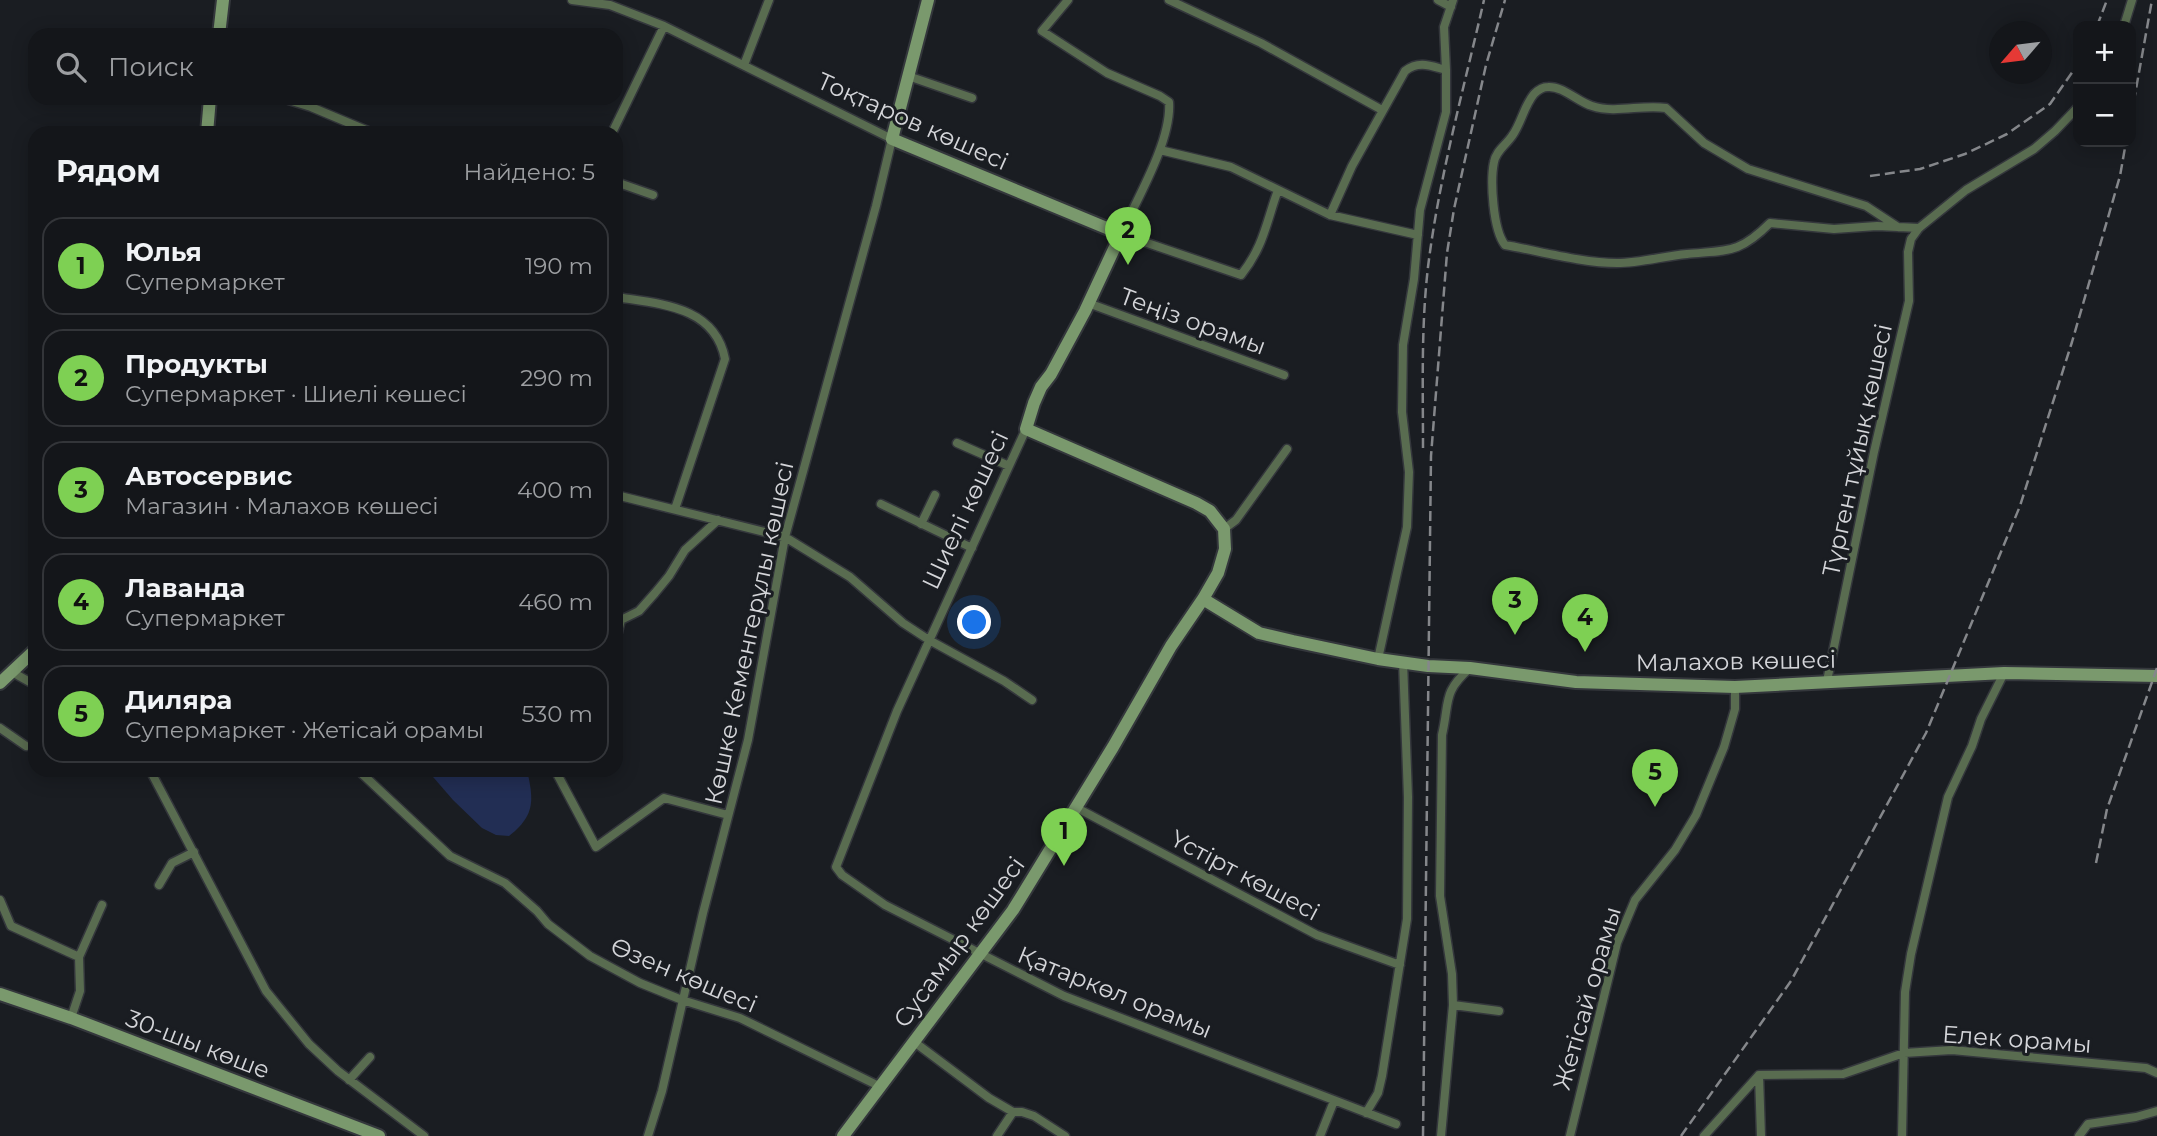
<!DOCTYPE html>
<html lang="ru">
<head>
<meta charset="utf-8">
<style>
	:root { --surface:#14161a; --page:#212327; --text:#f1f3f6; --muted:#9d9fa2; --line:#333539; --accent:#7ed053 }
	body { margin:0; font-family:Montserrat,sans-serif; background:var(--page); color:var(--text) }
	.controls { position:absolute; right:21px; top:21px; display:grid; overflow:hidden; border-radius:14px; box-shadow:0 4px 18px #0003 }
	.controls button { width:63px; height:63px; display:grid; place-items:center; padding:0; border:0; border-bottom:2px solid var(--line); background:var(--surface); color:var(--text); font:35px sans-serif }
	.compass { position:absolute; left:1989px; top:21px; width:63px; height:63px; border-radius:50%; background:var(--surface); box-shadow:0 4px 18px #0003; rotate:242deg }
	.you { position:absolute; left:975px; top:623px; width:24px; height:24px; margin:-18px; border:5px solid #fff; border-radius:50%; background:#1a73e8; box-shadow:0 0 0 10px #1a73e833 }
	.badge { display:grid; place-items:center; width:46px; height:46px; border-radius:50%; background:var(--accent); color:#111; font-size:23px; font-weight:700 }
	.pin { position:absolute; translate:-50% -58px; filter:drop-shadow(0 2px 4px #0008) }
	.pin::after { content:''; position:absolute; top:37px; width:24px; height:21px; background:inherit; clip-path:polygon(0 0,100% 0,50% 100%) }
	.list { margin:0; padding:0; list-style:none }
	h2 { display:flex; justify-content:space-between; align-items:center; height:91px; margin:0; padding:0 28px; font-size:30px }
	h2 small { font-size:23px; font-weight:400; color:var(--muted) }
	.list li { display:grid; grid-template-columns:46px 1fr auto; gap:21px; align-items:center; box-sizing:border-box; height:98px; margin:0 14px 14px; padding:0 14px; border:2px solid var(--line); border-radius:21px }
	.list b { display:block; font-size:26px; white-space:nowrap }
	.list p { margin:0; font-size:23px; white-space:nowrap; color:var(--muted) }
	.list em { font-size:23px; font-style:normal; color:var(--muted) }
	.icon { flex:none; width:38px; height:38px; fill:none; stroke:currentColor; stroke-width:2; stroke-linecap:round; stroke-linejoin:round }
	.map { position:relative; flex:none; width:2157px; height:1136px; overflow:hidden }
	.search { position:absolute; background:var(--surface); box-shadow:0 4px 18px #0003; left:28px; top:28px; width:595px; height:77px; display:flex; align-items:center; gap:18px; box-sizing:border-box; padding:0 24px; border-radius:21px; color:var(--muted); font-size:26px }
	.panel { position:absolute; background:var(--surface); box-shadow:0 4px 18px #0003; left:28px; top:126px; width:595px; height:651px; border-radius:21px }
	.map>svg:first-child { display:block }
	.green { fill:#222e54 }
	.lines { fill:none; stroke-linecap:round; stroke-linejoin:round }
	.street-casing { stroke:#34373c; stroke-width:11 }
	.secondary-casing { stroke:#34373c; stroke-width:16 }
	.street { stroke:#596c50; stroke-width:8 }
	.secondary { stroke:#7a996d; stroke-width:12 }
	.rail { stroke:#85878b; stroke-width:2.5; stroke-dasharray:10 5; stroke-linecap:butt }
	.labels { text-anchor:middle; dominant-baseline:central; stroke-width:6; stroke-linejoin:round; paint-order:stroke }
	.street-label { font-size:24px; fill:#d4d5d9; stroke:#1a1d22 }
</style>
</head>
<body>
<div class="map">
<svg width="2157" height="1136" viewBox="0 0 2157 1136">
	<rect width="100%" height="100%" fill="#1a1d22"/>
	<path class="green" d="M427,770H527C534,801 535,815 509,836L496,835L482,828L453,800Z"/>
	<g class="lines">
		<g class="street-casing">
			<path id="street" d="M572,0L610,5L664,26L892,139L876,206L785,537L748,740L703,913L662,1091L648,1136
				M1068,0L1042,31L1107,73L1160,96L1169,102C1172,140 1137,199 1121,234L1241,275C1264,246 1266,223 1278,190
				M1169,0L1261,43L1382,110
				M1438,0L1451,7
				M2124,26L2132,0
				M744,65L769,0
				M908,76L972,98
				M282,98L311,107L373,133
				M612,133L664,26
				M1160,150L1231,167L1330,215L1418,235
				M616,182L653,195
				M1330,215L1352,166L1405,71C1419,60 1431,66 1446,70L1444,27L1453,0
				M1898,227L1866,206L1748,169L1704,143L1666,108C1642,104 1616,114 1592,106C1578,102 1563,86 1548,87C1543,87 1538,90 1534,94C1524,106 1521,124 1512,136C1505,146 1496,151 1494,162C1490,181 1493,230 1505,245C1539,251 1583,263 1617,263C1640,263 1664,256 1687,254C1728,250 1739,254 1770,223L1834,229L1877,226L1919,228
				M616,297C660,304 715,306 725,359L675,509
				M1088,303L1284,375
				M1026,429L897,711L836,867L842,875L885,905L1064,996L1396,1124
				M957,443L1009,466
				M616,495L785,537L850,577L903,623L929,640L1004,681L1032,700
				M881,504L972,548
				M921,524L935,495
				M1224,529L1236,520L1287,449
				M616,640L621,620L639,611L655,593L669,576L685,550L718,520
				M1378,659L1407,527L1409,472L1402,412L1403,345L1414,279L1420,210L1446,112V70
				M12,672L35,685
				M1827,681L1874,452L1909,301L1908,252L1911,239L1919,228L1966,190L2034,149L2055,131L2078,107
				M0,728L26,746
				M150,770L266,991L309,1044L338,1071L424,1136
				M358,770L450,856L505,883L537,911L548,924L590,956L640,983L682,1000L740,1018L881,1087
				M555,770L596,847L664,798L728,815
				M1077,808L1317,935L1400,965
				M159,885L172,863L194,852
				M0,900L11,926L79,957
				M1453,1005L1499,1011
				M71,1018L80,991L79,957L102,905
				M913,1041L989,1098L1013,1112H1022L1034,1116L1065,1136
				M1759,1075L1761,1136
				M349,1080L370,1057
				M1366,1113L1378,1093L1382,1076L1407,919L1408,797L1403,661
				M997,1136L1013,1112
				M1320,1136L1334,1101
				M1441,1136L1453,1005L1452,974L1440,896L1442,735C1450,701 1442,693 1470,668
				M1570,1136L1617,943L1635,900L1675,850L1696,815L1724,747L1735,709V687
				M1704,1136L1759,1075L1843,1074L1904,1053L1952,1050L2146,1068L2157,1073
				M1902,1136L1905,992L1911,954L1948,797L1972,746L1981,719L2004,673
				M2079,1136L2088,1124L2136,1117L2157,1111"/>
		</g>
		<g class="secondary-casing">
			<path id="secondary" d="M219,35L223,0
				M207,133L210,98
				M1203,599L1259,633L1293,641L1378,659L1428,666L1470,668L1576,682L1735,687L2004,673L2157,676
				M0,683L35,650
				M0,994L71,1018L379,1136
				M843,1136L1013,910L1113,747L1171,646L1203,599L1218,573L1225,549L1224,529L1210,511L1196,503L1026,429L1034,403L1041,387L1051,374L1085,311L1121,234L892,139L928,0"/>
		</g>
		<use href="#street" class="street"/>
		<use href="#secondary" class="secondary"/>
		<path class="rail" d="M2097,26L2107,0
			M2131,117L2152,0
			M1870,176L1920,169L1965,154L2007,134L2050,104L2078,64
			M1423,448C1423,388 1421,327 1428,267C1439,177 1464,88 1484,0
			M2096,863L2107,809L2157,668
			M1423,1136L1431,456L1447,253L1454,209L1486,65L1505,0
			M1681,1136L1791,981L1926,733L2020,506L2072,342L2120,176L2126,142"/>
	</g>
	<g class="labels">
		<g class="street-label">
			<text transform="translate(913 121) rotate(24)">Тоқтаров көшесі</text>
			<text transform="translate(1193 321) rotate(20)">Теңіз орамы</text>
			<text transform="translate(1857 450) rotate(-78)">Түрген тұйық көшесі</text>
			<text transform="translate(965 510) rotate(-65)">Шиелі көшесі</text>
			<text transform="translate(749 633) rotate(-78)">Көшке Кеменгерұлы көшесі</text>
			<text transform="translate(1736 661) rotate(-1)">Малахов көшесі</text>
			<text transform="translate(1245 875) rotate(28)">Үстірт көшесі</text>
			<text transform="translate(959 942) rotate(-54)">Сусамыр көшесі</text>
			<text transform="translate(684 975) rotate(23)">Өзен көшесі</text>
			<text transform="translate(1115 992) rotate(22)">Қатаркөл орамы</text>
			<text transform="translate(1587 998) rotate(-74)">Жетісай орамы</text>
			<text transform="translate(2017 1039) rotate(4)">Елек орамы</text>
			<text transform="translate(198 1044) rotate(21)">30-шы көше</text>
		</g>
	</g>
</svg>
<div class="controls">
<button>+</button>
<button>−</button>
</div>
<svg class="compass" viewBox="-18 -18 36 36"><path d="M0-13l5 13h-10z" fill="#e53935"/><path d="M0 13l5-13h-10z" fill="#9d9fa2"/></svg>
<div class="you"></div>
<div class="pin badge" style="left:1064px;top:866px">1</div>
<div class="pin badge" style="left:1128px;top:265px">2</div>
<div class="pin badge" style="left:1515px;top:635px">3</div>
<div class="pin badge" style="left:1585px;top:652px">4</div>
<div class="pin badge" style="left:1655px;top:807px">5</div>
<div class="search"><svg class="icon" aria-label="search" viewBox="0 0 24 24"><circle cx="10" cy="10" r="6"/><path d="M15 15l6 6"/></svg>Поиск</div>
<section class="panel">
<h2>Рядом<small>Найдено: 5</small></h2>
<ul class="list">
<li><span class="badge">1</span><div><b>Юлья</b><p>Супермаркет</p></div><em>190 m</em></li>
<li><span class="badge">2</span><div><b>Продукты</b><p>Супермаркет · Шиелі көшесі</p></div><em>290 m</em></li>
<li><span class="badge">3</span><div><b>Автосервис</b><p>Магазин · Малахов көшесі</p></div><em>400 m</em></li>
<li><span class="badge">4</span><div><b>Лаванда</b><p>Супермаркет</p></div><em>460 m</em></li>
<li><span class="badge">5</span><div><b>Диляра</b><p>Супермаркет · Жетісай орамы</p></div><em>530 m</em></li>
</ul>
</section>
</div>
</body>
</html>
